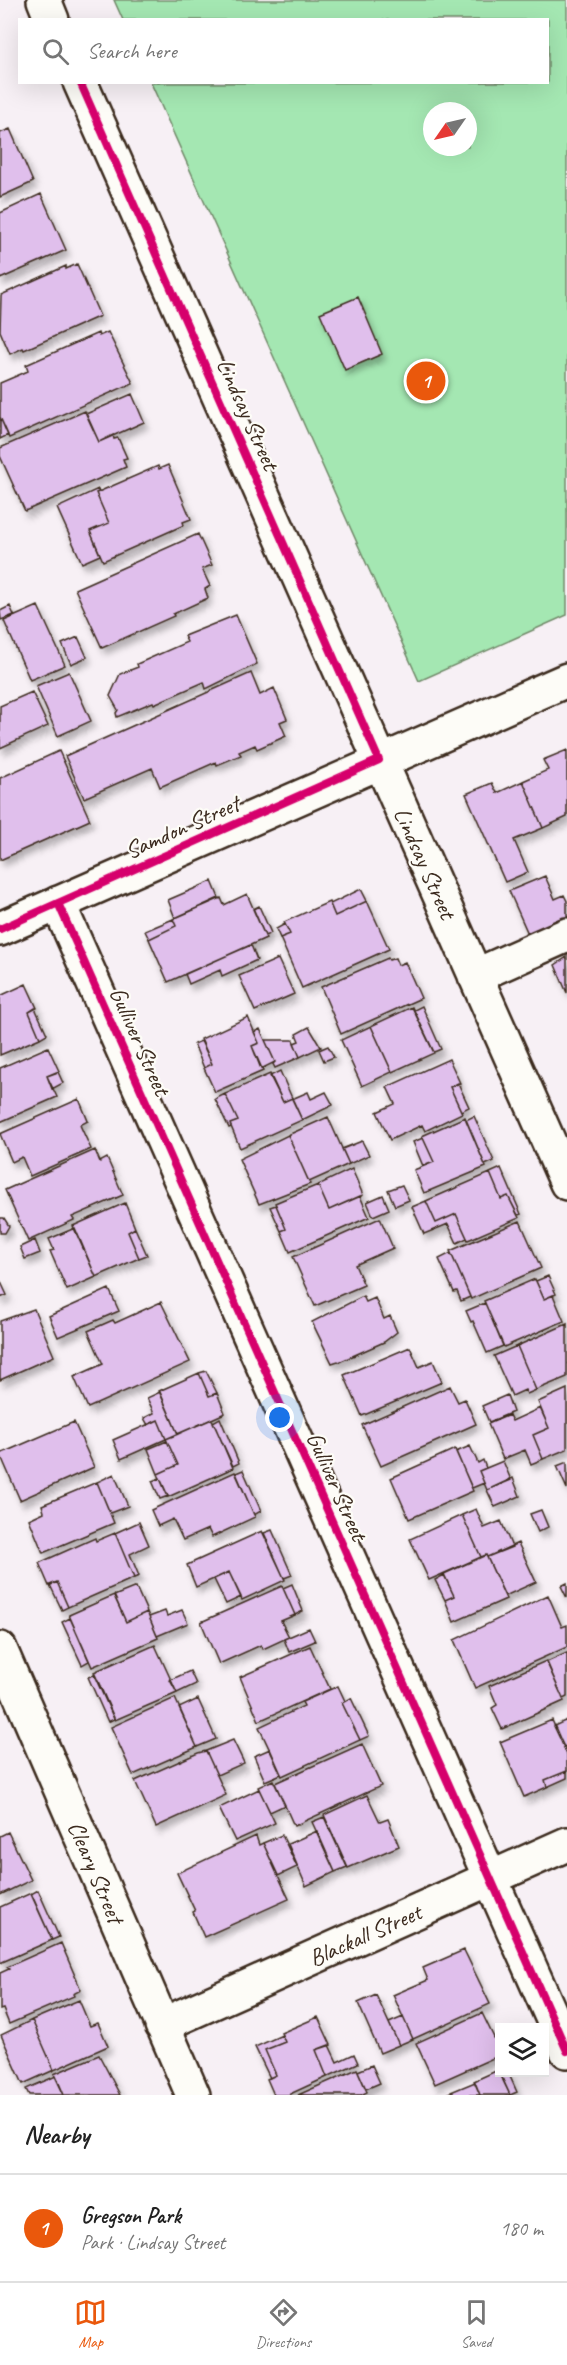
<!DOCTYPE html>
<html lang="en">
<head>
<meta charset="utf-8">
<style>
	:root { --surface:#fff; --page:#f6f6f6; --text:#222; --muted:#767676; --line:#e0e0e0; --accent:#ea580c }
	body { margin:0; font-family:Caveat,sans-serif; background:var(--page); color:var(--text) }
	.controls { position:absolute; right:18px; bottom:18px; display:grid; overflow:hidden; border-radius:0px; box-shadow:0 6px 24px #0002 }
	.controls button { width:54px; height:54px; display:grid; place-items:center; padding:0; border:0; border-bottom:2px solid var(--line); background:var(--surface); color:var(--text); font:30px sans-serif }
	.compass { position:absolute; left:423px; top:102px; width:54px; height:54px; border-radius:50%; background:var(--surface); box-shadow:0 6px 24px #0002; rotate:236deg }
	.you { position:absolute; left:280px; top:1418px; width:21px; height:21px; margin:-15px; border:4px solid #fff; border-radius:50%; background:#1a73e8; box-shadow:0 0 0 9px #1a73e833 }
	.badge { display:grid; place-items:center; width:39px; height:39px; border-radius:50%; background:var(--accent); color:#fff; font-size:20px; font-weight:700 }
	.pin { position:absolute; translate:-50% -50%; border:3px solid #fff; box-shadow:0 2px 6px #0006 }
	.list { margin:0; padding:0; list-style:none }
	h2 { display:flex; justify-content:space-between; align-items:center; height:78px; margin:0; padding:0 24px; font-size:26px }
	h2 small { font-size:20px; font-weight:400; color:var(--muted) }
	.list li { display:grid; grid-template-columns:39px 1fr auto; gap:18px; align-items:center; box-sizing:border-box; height:108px; padding:0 24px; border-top:2px solid var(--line) }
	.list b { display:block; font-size:22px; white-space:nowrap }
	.list p { margin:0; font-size:20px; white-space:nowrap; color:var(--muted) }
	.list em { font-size:20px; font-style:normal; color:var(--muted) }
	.icon { flex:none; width:33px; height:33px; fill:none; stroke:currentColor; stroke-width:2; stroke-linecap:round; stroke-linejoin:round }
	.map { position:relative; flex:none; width:567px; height:2095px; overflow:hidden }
	.search { position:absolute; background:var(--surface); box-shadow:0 6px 24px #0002; left:18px; right:18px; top:18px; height:66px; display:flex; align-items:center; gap:15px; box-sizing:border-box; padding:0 21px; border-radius:0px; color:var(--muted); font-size:22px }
	.sheet { height:186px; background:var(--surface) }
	nav { display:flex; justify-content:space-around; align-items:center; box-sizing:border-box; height:84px; border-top:2px solid var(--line); background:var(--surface); font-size:16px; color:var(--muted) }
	nav a { display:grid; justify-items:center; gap:3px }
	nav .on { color:var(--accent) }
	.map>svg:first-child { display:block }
	.green { fill:#a4e7b2; stroke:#708868; stroke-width:1.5; fill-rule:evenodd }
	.building { fill:#e0bfec; stroke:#3b2a1e; stroke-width:1.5; filter:url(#shadow) }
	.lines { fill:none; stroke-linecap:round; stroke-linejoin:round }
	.minor-casing { stroke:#3b2a1e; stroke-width:38 }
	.minor { stroke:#fdfcf7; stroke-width:33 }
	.cycleway-casing { stroke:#fdfcf7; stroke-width:11 }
	.cycleway { stroke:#d6006c; stroke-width:8 }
	.labels { text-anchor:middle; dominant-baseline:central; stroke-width:4.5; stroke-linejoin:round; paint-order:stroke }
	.street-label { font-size:24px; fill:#3b2a1e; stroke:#fdfcf7 }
</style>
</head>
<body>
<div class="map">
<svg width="567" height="2095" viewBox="0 0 567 2095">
	<defs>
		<filter id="shadow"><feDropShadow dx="3.5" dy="6" stdDeviation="3" flood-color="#0004"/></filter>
	</defs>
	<rect width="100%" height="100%" fill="#f7f0f5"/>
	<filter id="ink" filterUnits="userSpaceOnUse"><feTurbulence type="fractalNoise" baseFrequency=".0167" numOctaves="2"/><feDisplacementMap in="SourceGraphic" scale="12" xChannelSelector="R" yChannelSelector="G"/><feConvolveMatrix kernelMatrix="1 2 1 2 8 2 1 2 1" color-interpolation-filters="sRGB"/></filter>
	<g filter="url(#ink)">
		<path class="green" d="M114,0H567V615L419,681L151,83L548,82V20H123ZM432,111H468V147H432Z"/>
		<path class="building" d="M10,129L33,182L0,197V133Z
			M41,194L66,250L0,279V213Z
			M77,264L100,316L24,350L23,348L10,354L0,331L1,295L66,266V269Z
			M358,297L382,354L345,370L320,313Z
			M108,332L133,383L9,438L0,417V383L28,371L26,365L98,333L99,336Z
			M132,394L144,422L99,442L86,414Z
			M85,411L99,442L113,435L114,439L118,438L127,458L123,459L126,467L25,511L0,456V448Z
			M0,417L8,435L0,439Z
			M168,465L191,519L183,522L184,525L103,561L90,531L109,523L96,493L158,466L159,469Z
			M98,489L99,492L96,493L109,523L90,531L100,555L82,563L57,508Z
			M198,534L212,565L202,569L210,586L205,589L208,598L173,614L174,616L102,648L75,589Z
			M10,606L14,615L1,620L0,611Z
			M38,606L65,665L30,680L4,621Z
			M236,615L257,664L206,689L204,682L154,704L153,702L117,717L116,713L118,710L110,696L120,674L138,667L137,664L187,642L184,636Z
			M78,637L87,657L71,664L62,644Z
			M69,672L91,721L58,736L36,686Z
			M251,673L260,695L274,688L287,719L280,722L286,736L257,749L255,745L239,752L241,755L217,765L216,762L160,787L152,768L84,798L65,756Z
			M32,692L48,726L0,748V706Z
			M567,750V817L543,828L523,781L548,770L543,760Z
			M59,751L90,820L0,860V778Z
			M523,781L543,828L514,840L528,872L505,882L466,794L492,783L497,793Z
			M545,876L555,899L564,895L567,901V920L529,936L509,891Z
			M212,881L219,898L175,918L168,900Z
			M361,889L367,901L335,916L330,904Z
			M247,894L266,938L168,982L149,939L176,926L173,919L221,898L224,905Z
			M367,901L389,949L302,988L280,938L290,934L284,922L329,902L335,916Z
			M259,906L271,933L265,936L253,909Z
			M173,919L176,926L149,939L145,931Z
			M285,924L290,934L280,938L276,929Z
			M251,945L257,960L222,976L220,970L189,984L185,974Z
			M567,957V993L555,965Z
			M388,958L389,960L395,958L398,965L405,962L421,998L341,1034L321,987Z
			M278,959L294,994L255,1011L239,976Z
			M26,984L37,1008L29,1012L40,1038L0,1055V996Z
			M422,1006L441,1049L434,1052L414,1010Z
			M412,1007L434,1053L392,1072L371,1026Z
			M35,1008L47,1034L40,1038L29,1012Z
			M248,1017L259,1043L252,1046L263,1071L215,1092L204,1068L212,1064L201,1039Z
			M371,1026L392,1072L362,1086L341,1040Z
			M309,1027L321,1047L300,1057L294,1043L299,1041L296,1034Z
			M260,1029L275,1062L261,1069L252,1046L259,1043L254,1032Z
			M265,1040H293L300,1057L275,1068L273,1064L275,1062Z
			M201,1041L212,1064L204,1068L194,1044Z
			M328,1046L334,1057L324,1061L319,1050Z
			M48,1047L59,1071L47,1076L57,1097L0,1122V1068Z
			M449,1059L460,1083L450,1087L462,1113L425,1131L422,1125L390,1140L377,1112L395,1104L387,1087Z
			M280,1071L292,1098L283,1102L270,1076Z
			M58,1072L63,1083L52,1089L47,1076Z
			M270,1074L283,1102L292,1098L302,1120L240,1148L230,1124L238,1121L225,1094Z
			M458,1083L469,1107L461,1111L450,1087Z
			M308,1092L311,1099L326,1092L333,1105L302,1120L292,1099Z
			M225,1094L238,1121L230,1124L231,1127L229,1128L215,1099Z
			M79,1099L88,1121L80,1125L91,1149L30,1176L22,1157L12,1162L0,1134Z
			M474,1116L494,1161L485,1165L466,1120Z
			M328,1117L349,1164L309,1182L288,1135Z
			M465,1117L486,1167L424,1193L414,1170L434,1162L422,1136Z
			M288,1135L310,1184L259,1204L239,1159Z
			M423,1138L434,1162L423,1166L413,1142Z
			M362,1141L369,1155L349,1164L342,1149Z
			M95,1150L100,1162L107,1158L123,1195L72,1217L74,1220L28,1241L5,1190Z
			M501,1168L521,1214L518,1215L508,1196L501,1199L490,1173Z
			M352,1169L363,1195L329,1210L318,1185Z
			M490,1173L501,1199L508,1196L519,1218L468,1240L456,1214L436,1223L426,1201Z
			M318,1185L329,1210L360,1196L369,1217L290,1252L281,1231L286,1229L275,1203Z
			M402,1185L409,1200L395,1206L388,1190Z
			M383,1195L389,1209L373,1216L367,1202Z
			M426,1201L436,1223L456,1214L467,1238L457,1243L448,1224L424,1234L412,1207Z
			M125,1203L135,1228L128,1232L139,1258L96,1277L73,1226Z
			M276,1205L286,1229L281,1231L270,1207Z
			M0,1218H4L9,1226L5,1233H0Z
			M380,1218L393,1248L355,1265L364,1285L315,1306L293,1257Z
			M520,1221L541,1268L471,1299L450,1251Z
			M75,1228L96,1277L67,1290L50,1251L54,1250L49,1239Z
			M135,1228L147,1255L139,1258L128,1232Z
			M35,1240L40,1253L25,1259L20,1247Z
			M451,1253L470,1297L461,1301L457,1291L454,1292L439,1259Z
			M548,1276L556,1294L544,1299L536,1281Z
			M535,1279L544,1299L553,1295L564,1321L504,1347L484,1301Z
			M0,1280L7,1295L0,1298Z
			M109,1289L119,1311L58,1337L49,1316Z
			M363,1296L366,1302L375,1298L384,1319L390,1316L397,1332L384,1342L339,1362L338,1361L332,1363L312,1322Z
			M161,1302L190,1362L88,1408L74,1377L103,1364L88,1331L113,1320L115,1323Z
			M485,1303L503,1346L487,1353L473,1321L471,1322L466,1311Z
			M34,1309L54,1356L0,1380V1321Z
			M567,1324V1377L536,1390L517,1346Z
			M517,1346L536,1390L527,1394L525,1390L512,1396L494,1356Z
			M410,1347L419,1367L433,1361L442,1382L362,1416L344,1375Z
			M206,1371L217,1393L209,1396L199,1373Z
			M199,1373L209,1396L217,1393L225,1413L178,1434L159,1391Z
			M450,1386L458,1402L465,1399L476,1424L381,1466L362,1425Z
			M567,1389V1449L543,1459L533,1435L549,1428L538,1402Z
			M160,1392L178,1434L166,1439L158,1420L148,1425L144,1418L154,1413L147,1398Z
			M507,1395L513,1412L489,1422L482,1406Z
			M540,1408L549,1428L533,1435L543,1459L531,1464L525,1450L503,1459L488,1424L509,1415L512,1421Z
			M220,1418L239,1463L233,1466L213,1422Z
			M212,1419L233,1468L168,1497L158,1474L178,1465L166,1439Z
			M158,1420L166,1439L121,1459L113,1440Z
			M74,1422L94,1467L20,1500L0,1454Z
			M167,1441L178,1465L158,1474L148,1449Z
			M470,1446L478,1463L483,1460L486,1468L479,1471L484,1483L472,1488L456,1452Z
			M455,1449L473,1491L409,1519L391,1478Z
			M503,1461L511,1480L487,1490L479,1471Z
			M567,1462V1489L557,1466Z
			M243,1470L261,1511L254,1515L236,1473Z
			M235,1472L255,1517L212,1537L208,1529L183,1540L173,1519L158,1526L151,1510Z
			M114,1474L128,1506L110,1513L97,1482Z
			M160,1478L168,1496L160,1499L152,1481Z
			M513,1478L520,1496L495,1507L487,1490Z
			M97,1482L114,1523L43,1553L29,1519L44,1512L42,1505Z
			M476,1509L484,1528L501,1521L512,1547L487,1557L486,1555L481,1557L462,1515Z
			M541,1510L548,1527L538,1532L530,1514Z
			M462,1515L481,1557L429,1580L410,1539Z
			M139,1522L149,1545L130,1554L139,1576L134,1578L115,1533Z
			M272,1530L292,1575L284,1578L264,1533Z
			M262,1531L285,1580L242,1600L229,1572L196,1587L187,1565Z
			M115,1533L134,1578L68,1607L57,1582L49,1586L39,1563L95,1538L96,1541Z
			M518,1543L536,1582L505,1596L487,1557Z
			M486,1555L506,1599L454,1622L445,1600L454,1596L444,1574Z
			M229,1572L241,1597L226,1604L214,1579Z
			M444,1575L454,1596L445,1600L435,1580Z
			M57,1582L68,1607L62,1610L50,1585Z
			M567,1583V1598L561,1586Z
			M292,1584L303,1611L295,1615L283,1588Z
			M282,1586L295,1615L281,1621L289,1637L263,1649L261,1645L219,1664L201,1622Z
			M136,1587L147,1612L126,1622L114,1596Z
			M114,1595L126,1622L147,1612L158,1638L92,1667L69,1615Z
			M548,1595L562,1627L567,1625V1647L475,1688L454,1640Z
			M182,1610L188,1623L157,1636L149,1617L165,1611L167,1616Z
			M70,1618L89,1661L82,1665L62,1622Z
			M309,1628L315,1641L289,1652L284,1639Z
			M155,1645L177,1693L115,1720L94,1672Z
			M310,1646L330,1689L259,1721L240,1677Z
			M567,1653V1697L563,1699L547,1662Z
			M546,1661L564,1701L502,1729L492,1708L497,1705L489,1686Z
			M190,1671L196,1684L177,1693L170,1680Z
			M94,1675L114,1719L108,1722L88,1677Z
			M338,1686L345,1701L342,1703L360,1740L282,1776L259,1727L304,1706L302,1702Z
			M175,1698L197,1747L133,1775L111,1727Z
			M351,1698L369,1736L360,1740L342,1703Z
			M198,1699L216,1739L197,1747L179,1708Z
			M552,1720L567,1755V1771L545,1780L547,1787L524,1797L500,1742Z
			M567,1720V1745L564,1747L554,1726Z
			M233,1740L244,1763L217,1775L206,1751Z
			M362,1744L381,1786L294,1826L275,1783Z
			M270,1749L281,1774L265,1781L254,1756Z
			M206,1751L226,1795L156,1827L135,1781L198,1753Z
			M567,1771V1778L547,1787L545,1780Z
			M273,1780L285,1805L270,1812L258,1787Z
			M259,1789L275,1823L235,1841L219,1808Z
			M367,1795L380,1822L388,1819L399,1846L348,1868L324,1815Z
			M324,1817L347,1867L335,1872L312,1822Z
			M317,1831L335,1872L306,1886L288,1844Z
			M8,1832L31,1880L0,1895V1836Z
			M282,1835L297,1867L278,1876L263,1843Z
			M256,1836L259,1845L263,1843L289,1899L204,1937L193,1912L195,1911L177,1873Z
			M38,1890L59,1937L52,1940L31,1894Z
			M31,1893L52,1940L0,1963V1907Z
			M61,1943L81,1990L73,1994L74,1996L9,2024L3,2009L0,2010V1973L9,1969L7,1967Z
			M464,1950L490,2004L413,2039L393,1995L428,1980L423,1968Z
			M376,1995L399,2045L380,2053L358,2003Z
			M79,2000L90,2026L98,2023L108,2046L54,2070L32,2020Z
			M482,2013L500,2050V2055L435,2084L416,2043Z
			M318,2017L331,2045L316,2050L327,2077L288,2095H274L267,2079L276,2075L265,2050L285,2042L281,2033Z
			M403,2017L413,2039L399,2045L389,2023Z
			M32,2020L54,2070L23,2084L1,2035Z
			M282,2035L285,2042L265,2050L276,2075L270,2078L255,2047Z
			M329,2045L337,2062L354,2054L358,2063L327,2077L316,2050Z
			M99,2055L120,2095H64L54,2074Z
			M372,2065L380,2083L366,2089L358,2071Z
			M357,2069L367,2092L361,2095H298Z
			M498,2070L510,2095H480L474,2081Z
			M499,2071L508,2072L517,2092L510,2095Z
			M56,2076L64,2095H29L26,2089Z
			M475,2082L480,2095H447L446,2094Z"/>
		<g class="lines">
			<g class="minor-casing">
				<path id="minor" d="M44,0L52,20
					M80,82L567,1183
					M58,903L567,2051
					M0,929L567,680
					M475,976L567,935
					M0,1649L193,2095
					M162,2025L567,1844"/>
			</g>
			<use href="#minor" class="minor"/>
			<g class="cycleway-casing">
				<path id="cycleway" d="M58,903L567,2051
					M0,929L379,760L80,82"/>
			</g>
			<use href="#cycleway" class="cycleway"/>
		</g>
	</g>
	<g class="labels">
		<g class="street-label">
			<text transform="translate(248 414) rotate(66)">Lindsay Street</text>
			<text transform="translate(182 827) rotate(-24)">Samdon Street</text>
			<text transform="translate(425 863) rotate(66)">Lindsay Street</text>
			<text transform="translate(140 1041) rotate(66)">Gulliver Street</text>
			<text transform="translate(337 1486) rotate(66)">Gulliver Street</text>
			<text transform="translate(96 1872) rotate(67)">Cleary Street</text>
			<text transform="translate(365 1935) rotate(-24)">Blackall Street</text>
		</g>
	</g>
</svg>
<div class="controls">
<button><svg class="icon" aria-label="layers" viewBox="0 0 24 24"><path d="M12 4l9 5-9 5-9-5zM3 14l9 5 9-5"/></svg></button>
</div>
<svg class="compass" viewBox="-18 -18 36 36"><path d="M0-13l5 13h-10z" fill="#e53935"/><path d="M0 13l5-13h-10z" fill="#767676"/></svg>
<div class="you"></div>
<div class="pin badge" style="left:426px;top:381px">1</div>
<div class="search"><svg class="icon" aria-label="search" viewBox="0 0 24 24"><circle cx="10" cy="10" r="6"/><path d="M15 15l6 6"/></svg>Search here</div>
</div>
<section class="sheet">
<h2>Nearby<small></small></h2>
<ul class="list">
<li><span class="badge">1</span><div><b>Gregson Park</b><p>Park · Lindsay Street</p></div><em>180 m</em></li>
</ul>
</section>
<nav>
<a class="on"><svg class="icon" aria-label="map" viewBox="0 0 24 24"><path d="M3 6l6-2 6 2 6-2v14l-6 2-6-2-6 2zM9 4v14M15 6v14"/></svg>Map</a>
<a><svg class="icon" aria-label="directions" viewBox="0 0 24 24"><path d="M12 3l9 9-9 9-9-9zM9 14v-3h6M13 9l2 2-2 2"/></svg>Directions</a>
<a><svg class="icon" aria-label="saved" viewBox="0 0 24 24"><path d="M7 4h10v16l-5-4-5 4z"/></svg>Saved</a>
</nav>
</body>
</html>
